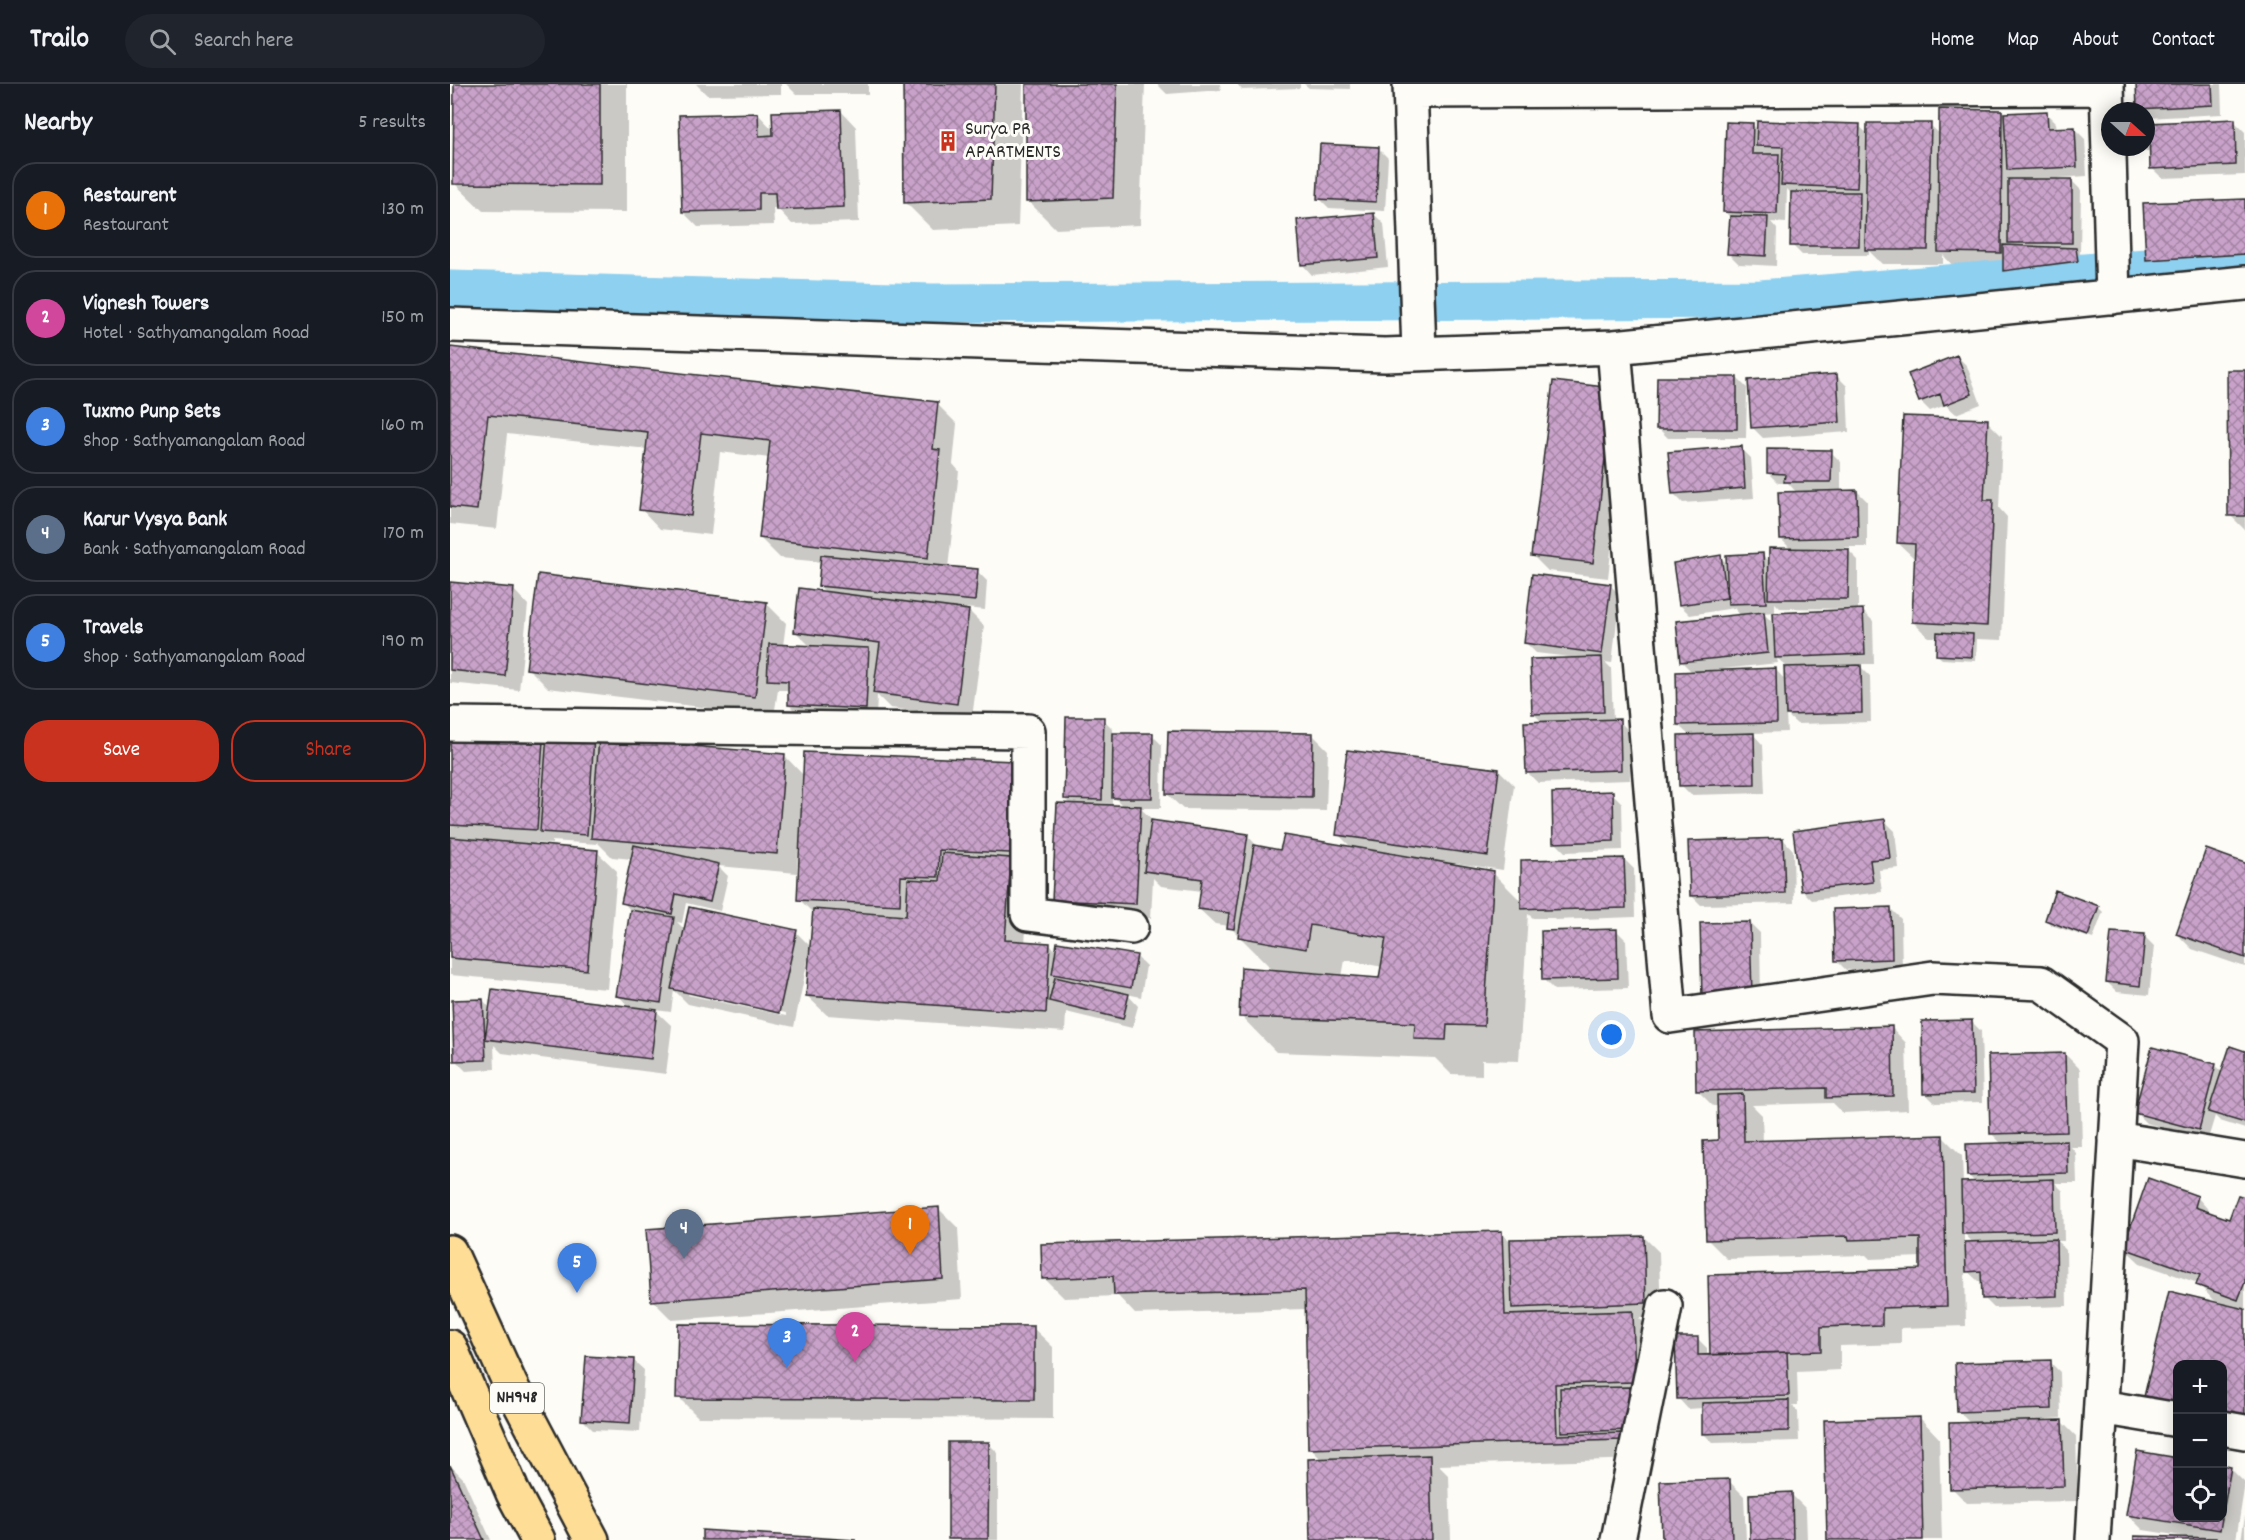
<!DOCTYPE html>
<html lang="en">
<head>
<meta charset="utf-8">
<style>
	:root { --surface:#171b24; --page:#20242c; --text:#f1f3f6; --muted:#9ea1a6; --line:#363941; --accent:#c8321e }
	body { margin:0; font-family:Dekko,sans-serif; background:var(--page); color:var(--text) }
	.controls { position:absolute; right:18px; bottom:18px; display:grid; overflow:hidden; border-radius:12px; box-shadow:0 3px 15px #0003 }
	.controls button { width:54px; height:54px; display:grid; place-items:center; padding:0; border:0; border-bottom:2px solid var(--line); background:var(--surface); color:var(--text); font:30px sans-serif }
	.compass { position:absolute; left:1651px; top:18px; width:54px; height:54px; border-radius:50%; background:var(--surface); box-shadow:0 3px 15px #0003; rotate:111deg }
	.you { position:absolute; left:1162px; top:951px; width:21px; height:21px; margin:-15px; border:4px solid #fff; border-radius:50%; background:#1a73e8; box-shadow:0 0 0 9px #1a73e833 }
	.badge { display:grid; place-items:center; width:39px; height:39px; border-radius:50%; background:var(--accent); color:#fff; font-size:20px; font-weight:700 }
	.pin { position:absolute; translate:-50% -50px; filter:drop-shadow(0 2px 3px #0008) }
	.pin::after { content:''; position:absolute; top:32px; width:21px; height:18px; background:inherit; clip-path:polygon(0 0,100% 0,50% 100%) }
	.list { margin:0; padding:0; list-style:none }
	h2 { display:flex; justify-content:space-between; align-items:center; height:78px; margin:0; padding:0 24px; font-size:26px }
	h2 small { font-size:20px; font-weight:400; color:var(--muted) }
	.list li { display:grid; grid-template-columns:39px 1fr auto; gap:18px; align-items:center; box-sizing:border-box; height:96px; margin:0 12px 12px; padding:0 12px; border:2px solid var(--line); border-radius:24px }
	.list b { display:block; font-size:22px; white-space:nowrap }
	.list p { margin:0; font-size:20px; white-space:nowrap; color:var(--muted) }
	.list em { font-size:20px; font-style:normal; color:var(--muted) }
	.actions { display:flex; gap:12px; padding:18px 24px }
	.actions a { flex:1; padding:14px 0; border:2px solid var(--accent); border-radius:24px; text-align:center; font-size:21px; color:var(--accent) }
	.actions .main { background:var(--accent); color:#fff }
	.icon { flex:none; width:33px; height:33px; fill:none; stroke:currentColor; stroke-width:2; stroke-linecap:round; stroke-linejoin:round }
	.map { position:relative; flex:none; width:1795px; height:1456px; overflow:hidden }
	header { display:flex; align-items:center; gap:36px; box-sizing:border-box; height:84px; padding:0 30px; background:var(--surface); border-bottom:2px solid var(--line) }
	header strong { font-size:28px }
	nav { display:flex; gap:33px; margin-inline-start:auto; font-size:21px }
	.search { width:420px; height:54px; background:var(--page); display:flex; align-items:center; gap:15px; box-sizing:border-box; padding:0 21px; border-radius:33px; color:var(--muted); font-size:22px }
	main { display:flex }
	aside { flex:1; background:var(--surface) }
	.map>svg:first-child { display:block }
	.shadow { fill:#0003; fill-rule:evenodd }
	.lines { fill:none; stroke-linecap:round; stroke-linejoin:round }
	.canal { stroke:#8ed0f0; stroke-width:39 }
	.building { fill:url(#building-cross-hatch); stroke:#2b2b2b; stroke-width:1.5 }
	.street-casing { stroke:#2b2b2b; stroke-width:38 }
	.highway-casing { stroke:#2b2b2b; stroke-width:38 }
	.street { stroke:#fdfcf7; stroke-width:33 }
	.highway { stroke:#fede96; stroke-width:33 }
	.labels { text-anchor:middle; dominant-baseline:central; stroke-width:6; stroke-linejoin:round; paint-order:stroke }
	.shield { fill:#fdfcf7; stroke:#6a6a68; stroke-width:1.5 }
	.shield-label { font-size:18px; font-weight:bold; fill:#2b2b2b }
	.poi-label { font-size:20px; fill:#2b2b2b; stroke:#fdfcf7; text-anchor:start }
</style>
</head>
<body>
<header>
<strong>Trailo</strong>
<div class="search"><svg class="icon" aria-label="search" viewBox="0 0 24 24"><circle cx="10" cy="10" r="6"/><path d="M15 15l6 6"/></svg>Search here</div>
<nav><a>Home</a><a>Map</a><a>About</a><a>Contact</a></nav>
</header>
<main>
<aside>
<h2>Nearby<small>5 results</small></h2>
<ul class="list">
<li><span class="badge" style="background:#e8710a">1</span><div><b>Restaurent</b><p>Restaurant</p></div><em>130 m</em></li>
<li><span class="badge" style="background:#d1479c">2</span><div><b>Vignesh Towers</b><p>Hotel · Sathyamangalam Road</p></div><em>150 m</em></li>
<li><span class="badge" style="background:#3f7fe0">3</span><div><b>Tuxmo Punp Sets</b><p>Shop · Sathyamangalam Road</p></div><em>160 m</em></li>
<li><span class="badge" style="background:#5c6f8a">4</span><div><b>Karur Vysya Bank</b><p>Bank · Sathyamangalam Road</p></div><em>170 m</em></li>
<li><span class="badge" style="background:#3f7fe0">5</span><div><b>Travels</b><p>Shop · Sathyamangalam Road</p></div><em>190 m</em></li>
</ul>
<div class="actions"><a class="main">Save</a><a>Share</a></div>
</aside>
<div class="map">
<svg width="1795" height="1456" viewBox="0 0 1795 1456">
	<defs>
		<pattern id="building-cross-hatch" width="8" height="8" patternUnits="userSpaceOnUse" patternTransform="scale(1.5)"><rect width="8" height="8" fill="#c9a2ca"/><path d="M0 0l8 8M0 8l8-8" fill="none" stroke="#a384a4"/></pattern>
	</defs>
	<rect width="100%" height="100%" fill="#fdfcf7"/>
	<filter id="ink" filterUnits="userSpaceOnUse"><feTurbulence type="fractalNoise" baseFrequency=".0167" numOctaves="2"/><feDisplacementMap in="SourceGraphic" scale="12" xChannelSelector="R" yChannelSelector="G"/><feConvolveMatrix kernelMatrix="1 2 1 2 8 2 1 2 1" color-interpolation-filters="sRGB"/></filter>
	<g filter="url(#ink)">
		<path class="shadow" d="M6,0H177V128L33,127L5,100Z
			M246,0H331V10L257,11Z
			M336,0H418V10H346Z
			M455,0H573L568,142L483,146L456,119Z
			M577,0H695L690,141L606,145L578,117Z
			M707,0H770L771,6L717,10Z
			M787,0H850V4L792,6Z
			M854,0H900V5L859,4Z
			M1687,0H1771L1772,30L1697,34L1700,40L1784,37L1795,48V91L1712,94L1702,84L1701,67L1681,69L1676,63H1696V27H1691L1688,24Z
			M391,27L406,43L409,138L342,140L327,124H323L324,141L248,143L233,128L308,30L324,47Z
			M1552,27L1555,30L1596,29L1606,39L1607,46L1625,45L1635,55L1637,92L1608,94V96H1621L1631,106L1630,169L1632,181L1559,191L1554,187V183H1504L1493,171V180H1432L1419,167V171H1352L1342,161V110L1337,105L1336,139L1321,138L1327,145L1326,182L1289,180L1279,170L1281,134L1274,127L1302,40L1308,46L1409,42L1419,51L1480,41L1491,51Z
			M928,64L938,74L935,127L879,124L869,114Z
			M1795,117V168L1709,173V176L1795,171V185L1712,190L1697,175Z
			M924,130L934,140L938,183L862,191L852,180Z
			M0,265L487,320L507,340L503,380L509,387L498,484L527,487L537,497L535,526L516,524L534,542L522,634L440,624L427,611L426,634L349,631L339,621L340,606H328L324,632L98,604L78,584L316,519L336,539L333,562L361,563L346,548L377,509L369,502L372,478L330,474L310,454L320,374L270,368L261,451L210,445L191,425L198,365L57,350L47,445L0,440Z
			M1507,272L1517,282L1531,320L1506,330L1496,321L1480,327L1470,317Z
			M1795,288V446L1780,431Z
			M1387,292L1397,302L1399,348L1313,354L1303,344Z
			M1287,294L1297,304L1296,354H1218L1208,344Z
			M1178,321L1158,494L1098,487L1083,472Z
			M1537,337L1552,352L1549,424L1557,433L1552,556L1527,555L1526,577L1492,575L1487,571L1488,553H1478L1463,538L1466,474H1464L1448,459Z
			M1291,364L1301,374L1304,414L1233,419L1223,409Z
			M1381,368L1391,378V408L1407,407L1417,417V463H1395L1408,476V527H1413L1423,537L1424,580H1408L1420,592L1421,638L1347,640L1336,630L1337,648L1302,649L1313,661L1315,709L1241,711L1231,701L1240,652L1228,641L1243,589L1232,578L1291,532L1284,524L1240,531L1230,521L1270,473L1278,481L1313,471L1320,478L1342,466L1331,455L1347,409L1338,399H1328L1318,389ZM1325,519L1330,524L1405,525V527L1325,530ZM1325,528V541L1313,529ZM1327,574L1336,582V597L1326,586L1263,588V586L1328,579Z
			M0,499L63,505L78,521L69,606L0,599Z
			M1160,501L1170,511L1162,579L1155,578L1161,584L1163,637H1169L1179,647L1180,696L1088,699L1078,689L1093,639L1083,629L1120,573L1086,569L1076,559Z
			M653,635L663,645V650L702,651L712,661L711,724H690L705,738L797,751L809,764L832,767L902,764L888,750L1049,686L1064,701L1053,786L1005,779L1004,782L1043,789L1073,819L1174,775L1184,785L1185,833L1105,836L1103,834H1083L1078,830L1069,977L1032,976V991L1001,990L985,974L826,968L791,932L824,887L779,842L765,840L749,825L752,807L711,802L703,794L701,834L619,830L603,815L621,721L615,715ZM662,711L674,723H662ZM895,876L933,883L930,896L892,893Z
			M863,651L878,666L876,727L733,725L717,710Z
			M0,653L92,658L98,664L143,655L150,662L334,671L354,692L564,678L580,796L575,859L600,860L607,868L686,872L696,882L691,913L677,910L688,922L682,944L616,928L615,948L377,931L357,912L360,876L358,875L344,943L238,920L224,906L221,928L205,926L222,942L216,990L52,969L44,961L45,985L16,987L6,977L33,916L41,925L180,924L168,911L181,827L173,818L182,775L162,773L147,758V760L102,757V760L85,759V762L147,768L167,787L157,905L0,891ZM348,766H351L349,815L364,830L361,863L346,848L236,847L227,838L232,839L236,819L270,827L278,792L268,782L347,789ZM238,908L336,929V932L238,911Z
			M1162,709L1172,719L1173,766L1115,768L1105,758Z
			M1435,737L1445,747L1449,784L1429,786L1432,808L1362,816L1352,806Z
			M1333,755L1343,766L1344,819L1251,821L1241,811Z
			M1795,780V883L1742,865L1727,850Z
			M1648,823L1653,828L1643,855L1601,841L1596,836Z
			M1441,825L1451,835L1452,885L1396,886L1386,876Z
			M1300,839L1310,849L1311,921L1253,912Z
			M1166,846L1176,856L1178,904L1104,906L1094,896Z
			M1694,852L1704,862L1699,911L1667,908L1657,898Z
			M1521,937L1531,947L1533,1018L1485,1019L1475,1009Z
			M1441,943L1456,959L1458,1026L1393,1029L1383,1019L1302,1021L1312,1031L1313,1058L1492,1052L1512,1072L1513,1099H1526L1519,1092L1553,1061L1542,1050L1615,970L1630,985L1632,1063H1621L1626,1069L1627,1099H1605L1613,1107L1614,1157H1607L1616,1166L1617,1222L1544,1224L1534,1214L1533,1197H1528L1515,1185L1516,1242L1451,1244V1260L1390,1262V1286L1347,1288L1348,1321H1342L1348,1328L1349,1357L1263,1359L1253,1349V1324L1238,1325L1228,1314L1247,1254L1257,1264V1273L1472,1187V1173L1420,1175L1416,1171L1277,1175L1257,1155L1270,1058L1269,1022H1263L1248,1007ZM1514,1149L1523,1159H1514Z
			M1795,968V1045L1770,1037L1765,1032L1758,1055L1696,1039L1686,1029L1765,981L1773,988Z
			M1699,1096L1748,1114L1762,1130L1780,1137L1795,1115V1356L1772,1280H1728L1694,1317L1772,1219L1763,1216L1748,1199L1690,1179L1674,1164Z
			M488,1124L508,1144L512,1215L222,1236L203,1217Z
			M1051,1148L1060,1157L1194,1153L1209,1168L1211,1234H1189L1203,1248L1192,1375L988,1381L999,1392L1001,1456H861L859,1376H872L860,1364L856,1225L685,1230L668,1212L614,1214L594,1194Z
			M583,1244L603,1263V1335L248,1333L228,1313Z
			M183,1276L194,1286L190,1348L143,1346L133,1336Z
			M1600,1278L1610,1288L1611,1334L1597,1335V1338L1611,1337L1626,1352L1628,1417L1517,1419L1502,1404L1521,1340L1508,1327Z
			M1470,1334L1489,1354L1492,1456H1379L1376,1337Z
			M538,1359L548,1369V1456H501L500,1454Z
			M0,1381L13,1394L41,1456H0Z
			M1772,1383L1780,1384L1795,1399L1786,1456H1686V1454L1738,1455V1453L1693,1446L1678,1431L1772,1434Z
			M1279,1397L1294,1412L1296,1456H1213L1212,1399Z
			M1341,1410L1356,1425L1357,1456H1302L1301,1411Z
			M1795,1432V1456H1791Z"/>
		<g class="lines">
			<path class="canal" d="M0,206L482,219L1311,215L1795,176"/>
		</g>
		<path class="building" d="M4,0H150V101L3,100Z
			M453,0H545L541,115L454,119Z
			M576,0H667L663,114L576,118Z
			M1686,0H1762L1763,21L1687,25Z
			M1489,25L1552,26L1551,169L1488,168Z
			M391,26L394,123L326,126L325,109H309V126L232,128L229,31L308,29L309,52L323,51L322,28Z
			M1597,27L1598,44L1625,43L1627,83L1557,86L1554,29Z
			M1785,35L1786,81L1700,85L1699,39Z
			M1307,37L1410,40L1407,104L1331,101L1333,63L1306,62Z
			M1276,38L1303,39L1302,70H1329L1327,130L1273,128Z
			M1417,39H1481L1478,166H1415Z
			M870,60L929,63L926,118L867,115Z
			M1558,95H1622V159H1558Z
			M1341,108H1410L1409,162H1340Z
			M1795,115V170L1696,176L1693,119Z
			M924,129L928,174L851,181L847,136Z
			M1280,132L1318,133L1316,172L1277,170Z
			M1553,161L1626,164L1628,177L1553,187Z
			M0,263L488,318L483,365L490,366L478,474L309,454L320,357L251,349L241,432L189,426L198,348L38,331L27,426L0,423Z
			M1507,271L1522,310L1494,321L1490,310L1469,318L1458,290Z
			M1777,286H1795V432H1778Z
			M1387,290L1390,338L1301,344L1298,296Z
			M1207,293H1287V345H1206Z
			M1103,297L1163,304L1143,479L1081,472Z
			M1453,332L1538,335L1534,416H1543L1537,542L1462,538L1465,460L1447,459Z
			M1292,362L1295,404L1222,410L1218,368Z
			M1317,365L1382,366L1381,398H1334L1335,390L1317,389Z
			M1407,406L1408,453L1330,455L1328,408Z
			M1319,464L1399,465L1398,515H1318Z
			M1313,469L1316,519L1278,520L1276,471Z
			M371,471L528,485L525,517L368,502Z
			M1271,471L1277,514L1229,521L1223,479Z
			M88,490L317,518L305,613L76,585Z
			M1082,490L1161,500L1152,570L1074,559Z
			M0,498L64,504L55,592L0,586Z
			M349,504L519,526L507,620L423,609L430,559L344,548Z
			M1413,525L1415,570L1325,574L1323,529Z
			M1314,528L1318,569L1230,578L1226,537Z
			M1487,548L1523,550L1522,573L1486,571Z
			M319,560L419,564L416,625L338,621V597L317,596Z
			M1152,573L1154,628L1082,630L1080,575Z
			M1411,581L1412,629L1336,631L1334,583Z
			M1326,584L1327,639L1227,641L1226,588Z
			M616,633H654L652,716L614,715Z
			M1170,635L1171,686L1076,689L1074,638Z
			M718,647L863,649L862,713L716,710Z
			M663,649H703L702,714H662Z
			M1304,649L1305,700L1229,702L1228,651Z
			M97,650L144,654L137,751L90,748Z
			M0,652L93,657L87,746L0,741Z
			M149,654L335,670L327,770L141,754Z
			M897,666L1049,685L1038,772L886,751Z
			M354,668L564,677L560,769L489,766L488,793L451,792L450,821L347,816Z
			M1163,707L1164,757L1103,759L1102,709Z
			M607,719L691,722L686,820L602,816Z
			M1435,735L1440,774L1420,776L1423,798L1351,807L1343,747Z
			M701,736L798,750L784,845L777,844L779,829L748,825L752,795L694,787Z
			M834,751L1044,787L1034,942L997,941L996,956L964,955L965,939L789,933L791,883L929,894L936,854L860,841L856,865L788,853L804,761L830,766Z
			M0,753L148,766L137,886L0,874Z
			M1333,754L1335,809L1240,812L1238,757Z
			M184,761L269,780L260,818L226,810L222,830L171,819Z
			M1756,765L1795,779V874L1726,850Z
			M492,769L561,774L555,856L600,859L596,929L356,912L363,825L456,832L458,795L490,797Z
			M1174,774L1176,824L1094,826V824L1071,825V776Z
			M1605,806L1649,822L1638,852L1595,836Z
			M239,823L347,846L329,929L221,905Z
			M1441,823L1442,875L1385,877L1383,825Z
			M180,826L224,833L211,919L166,912Z
			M1300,838L1302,911L1252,913L1250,839Z
			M1167,845L1168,894L1092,896L1091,847Z
			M1661,848L1695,850L1690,902L1656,898Z
			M607,858L687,871L681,904L602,890Z
			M605,893L679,910L673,935L599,917Z
			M42,905L207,926L201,975L35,955Z
			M33,915L36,976L4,977L2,916Z
			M1522,936L1524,1009L1473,1010L1472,937Z
			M1442,942L1443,1012L1376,1014V1004L1246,1007L1245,948Z
			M1780,962L1795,967V1039L1758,1028Z
			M1702,963L1766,980L1749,1046L1684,1029Z
			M1615,969L1617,1048L1540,1050L1538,971Z
			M1293,1010L1294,1057L1493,1051L1497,1222L1432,1224V1241L1371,1243V1267L1260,1271L1258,1191L1470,1185V1154L1399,1156L1398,1152L1256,1156L1253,1057L1268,1056L1267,1011Z
			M1617,1057L1618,1089L1517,1092L1516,1060Z
			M1698,1094L1748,1112L1745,1123L1779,1135L1788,1111L1795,1113V1198L1788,1216L1746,1201L1750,1191L1673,1164Z
			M1604,1095L1605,1148L1512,1150L1511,1098Z
			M489,1123L493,1195L201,1217L196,1145Z
			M1052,1147L1055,1231L1183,1227L1185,1298L1105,1300L1107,1351L1172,1349L1173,1356L858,1365L855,1206L664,1211L663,1192L592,1195L591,1160Z
			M1194,1152L1196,1219L1062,1224L1060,1155Z
			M1606,1155L1607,1212L1532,1215L1531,1187L1516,1188L1515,1158Z
			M1719,1207L1795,1225V1341L1772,1336V1280H1728V1326L1693,1317Z
			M228,1240L584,1242V1316L226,1314Z
			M1225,1253H1248V1271L1337,1268L1339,1312L1227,1315Z
			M136,1272L184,1275L180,1339L131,1336Z
			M1601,1276L1602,1325L1507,1328L1505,1279Z
			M1179,1303L1180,1346L1111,1348L1110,1304Z
			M1339,1316V1347L1252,1350V1319Z
			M1470,1333L1473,1456H1377L1374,1336Z
			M1612,1336L1614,1402L1500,1405L1499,1339Z
			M498,1358H539L538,1455H498Z
			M1687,1367L1728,1374V1434H1772V1381L1781,1383L1770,1446L1676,1431Z
			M980,1371L982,1456H860L858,1375Z
			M0,1381L34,1456H0Z
			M1280,1395L1282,1456H1212L1210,1397Z
			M1342,1408L1343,1456H1300L1299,1410Z
			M252,1446L406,1456H252Z
			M1684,1452L1766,1454V1456H1684Z"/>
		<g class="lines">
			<g class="street-casing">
				<path id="street" d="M960,0L969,269
					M1657,0L1663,213
					M961,7L1657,4
					M0,241L935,271L1164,263L1795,199
					M1164,263L1220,932L1483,894L1591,899L1672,957L1643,1456
					M0,640L578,647V830L681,843
					M1666,1055L1795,1076
					M1651,1323L1728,1336
					M1772,1344L1795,1348
					M1168,1456L1215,1222"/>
			</g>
			<g class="highway-casing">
				<path id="highway" d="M0,1168L61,1302L142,1456
					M0,1263L63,1409L88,1456"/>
			</g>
			<use href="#street" class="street"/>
			<use href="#highway" class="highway"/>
		</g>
	</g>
	<defs>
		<g id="building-bare" transform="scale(1.62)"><path d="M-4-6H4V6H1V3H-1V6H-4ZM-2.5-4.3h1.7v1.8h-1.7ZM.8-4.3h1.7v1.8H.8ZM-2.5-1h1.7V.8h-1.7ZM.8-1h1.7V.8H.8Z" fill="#c8321e" stroke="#fdfcf7" stroke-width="2.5" paint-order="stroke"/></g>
	</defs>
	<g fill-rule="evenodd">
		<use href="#building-bare" x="498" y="57"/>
	</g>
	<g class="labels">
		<rect class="shield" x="40" y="1299" width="54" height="30" rx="4.5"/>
		<g class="shield-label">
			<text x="67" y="1314">NH948</text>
		</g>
		<g class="poi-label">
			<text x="515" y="46">Surya PR<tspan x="515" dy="23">APARTMENTS</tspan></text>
		</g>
	</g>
</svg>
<div class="controls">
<button>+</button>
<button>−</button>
<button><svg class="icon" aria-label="locate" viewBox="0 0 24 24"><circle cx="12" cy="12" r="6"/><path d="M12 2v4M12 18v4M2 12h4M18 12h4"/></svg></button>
</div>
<svg class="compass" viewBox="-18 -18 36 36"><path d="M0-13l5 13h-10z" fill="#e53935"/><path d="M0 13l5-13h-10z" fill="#9ea1a6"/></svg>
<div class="you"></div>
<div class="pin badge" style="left:460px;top:1171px;background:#e8710a">1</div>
<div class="pin badge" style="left:405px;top:1278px;background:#d1479c">2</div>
<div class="pin badge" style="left:337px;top:1284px;background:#3f7fe0">3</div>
<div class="pin badge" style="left:234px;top:1175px;background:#5c6f8a">4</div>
<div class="pin badge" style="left:127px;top:1209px;background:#3f7fe0">5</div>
</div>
</main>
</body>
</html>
